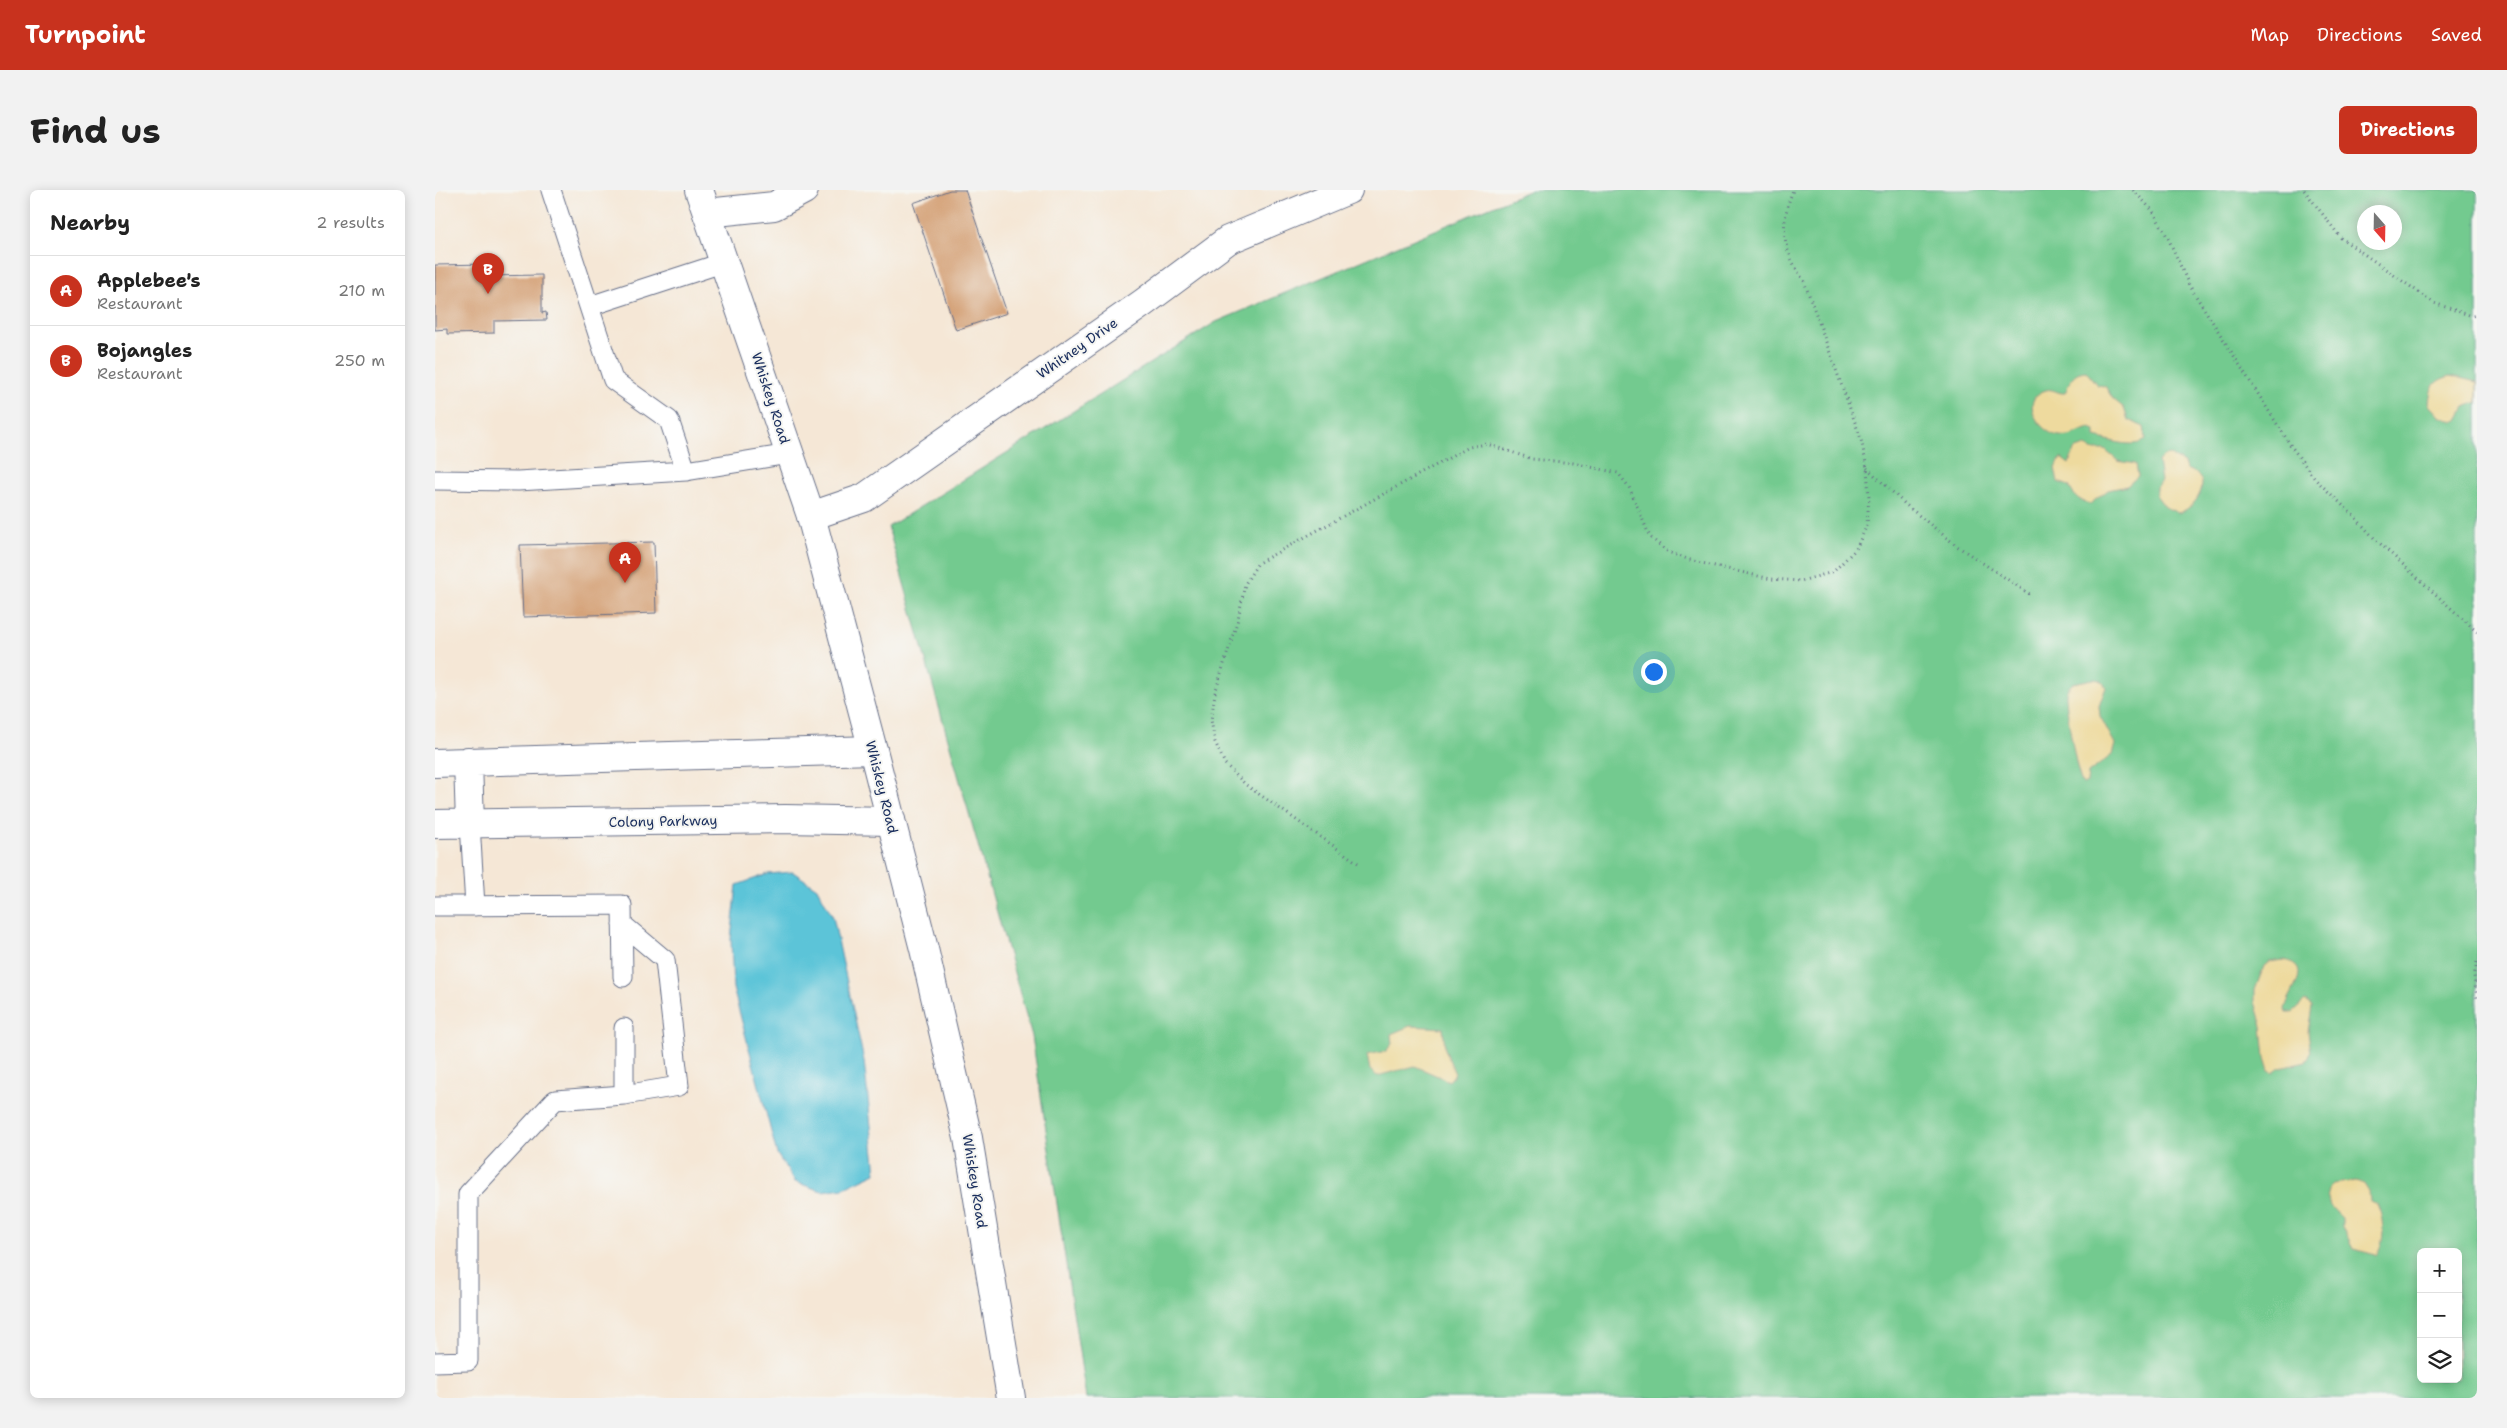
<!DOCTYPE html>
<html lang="en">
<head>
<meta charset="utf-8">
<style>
	:root { --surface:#fff; --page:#f2f2f2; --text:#222; --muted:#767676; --line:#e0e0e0; --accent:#c8321e }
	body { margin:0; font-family:"Shantell Sans",sans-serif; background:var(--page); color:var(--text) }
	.controls { position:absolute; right:15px; bottom:15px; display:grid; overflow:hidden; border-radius:8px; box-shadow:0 2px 12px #0003 }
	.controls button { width:45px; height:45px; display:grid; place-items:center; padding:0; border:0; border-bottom:1px solid var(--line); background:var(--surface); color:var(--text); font:25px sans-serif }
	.compass { position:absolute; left:1922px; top:15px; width:45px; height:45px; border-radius:50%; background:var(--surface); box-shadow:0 2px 12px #0003; rotate:160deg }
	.you { position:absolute; left:1218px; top:481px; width:18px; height:18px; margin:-12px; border:4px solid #fff; border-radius:50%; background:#1a73e8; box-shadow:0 0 0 8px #1a73e833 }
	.badge { display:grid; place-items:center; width:32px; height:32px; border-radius:50%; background:var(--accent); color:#fff; font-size:16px; font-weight:700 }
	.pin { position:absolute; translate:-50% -41px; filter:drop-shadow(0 1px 2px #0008) }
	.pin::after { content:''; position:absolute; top:26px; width:18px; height:15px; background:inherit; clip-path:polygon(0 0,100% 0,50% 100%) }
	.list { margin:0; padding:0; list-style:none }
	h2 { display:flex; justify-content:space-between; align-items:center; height:65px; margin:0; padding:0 20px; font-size:21px }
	h2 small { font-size:16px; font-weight:400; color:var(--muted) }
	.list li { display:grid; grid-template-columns:32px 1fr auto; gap:15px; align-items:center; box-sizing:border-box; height:70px; padding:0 20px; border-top:1px solid var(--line) }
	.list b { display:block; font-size:19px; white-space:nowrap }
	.list p { margin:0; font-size:16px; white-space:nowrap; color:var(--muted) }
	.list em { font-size:16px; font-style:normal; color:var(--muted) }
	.icon { flex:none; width:28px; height:28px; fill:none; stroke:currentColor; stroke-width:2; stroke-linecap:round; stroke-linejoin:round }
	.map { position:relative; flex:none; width:2042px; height:1208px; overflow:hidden; border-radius:8px }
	header { display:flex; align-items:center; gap:30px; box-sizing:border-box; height:70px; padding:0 25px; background:var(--accent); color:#fff }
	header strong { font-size:24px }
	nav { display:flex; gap:28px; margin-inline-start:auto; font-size:18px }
	.intro { display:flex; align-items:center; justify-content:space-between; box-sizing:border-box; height:120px; padding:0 30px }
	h1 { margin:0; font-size:35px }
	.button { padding:12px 22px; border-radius:8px; background:var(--accent); color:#fff; font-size:18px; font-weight:700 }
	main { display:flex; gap:30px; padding:0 30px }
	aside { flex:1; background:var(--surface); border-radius:8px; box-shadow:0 2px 12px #0003 }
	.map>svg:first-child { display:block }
	.green { fill:#73ca8f; stroke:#477c76; fill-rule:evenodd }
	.sand { fill:#eeda9e; stroke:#84847e }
	.water { fill:#5cc4d8; stroke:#3c7a9b }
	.building { fill:#d4a076 }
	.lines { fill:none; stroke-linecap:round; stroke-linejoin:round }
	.lane-casing { stroke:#676f88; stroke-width:21 }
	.street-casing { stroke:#676f88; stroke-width:30 }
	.secondary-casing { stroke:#676f88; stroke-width:30 }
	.path { stroke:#676f88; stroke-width:3; stroke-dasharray:1 4; stroke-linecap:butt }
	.lane { stroke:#fff; stroke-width:19 }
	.street { stroke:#fff; stroke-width:28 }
	.secondary { stroke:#fff; stroke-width:28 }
	.labels { text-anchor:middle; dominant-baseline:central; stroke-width:4; stroke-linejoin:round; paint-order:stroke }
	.street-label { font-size:14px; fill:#1b2f5e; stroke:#f6f6f2 }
</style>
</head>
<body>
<header>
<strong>Turnpoint</strong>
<nav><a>Map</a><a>Directions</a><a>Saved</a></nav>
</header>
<div class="intro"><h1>Find us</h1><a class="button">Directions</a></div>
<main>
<aside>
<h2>Nearby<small>2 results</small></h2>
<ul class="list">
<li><span class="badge">A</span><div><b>Applebee's</b><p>Restaurant</p></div><em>210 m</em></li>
<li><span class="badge">B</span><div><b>Bojangles</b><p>Restaurant</p></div><em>250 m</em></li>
</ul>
</aside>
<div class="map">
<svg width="2042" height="1208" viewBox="0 0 2042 1208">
	<rect width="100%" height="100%" fill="#f6f6f2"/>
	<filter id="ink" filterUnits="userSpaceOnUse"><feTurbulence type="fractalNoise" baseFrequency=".02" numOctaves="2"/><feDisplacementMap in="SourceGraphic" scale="10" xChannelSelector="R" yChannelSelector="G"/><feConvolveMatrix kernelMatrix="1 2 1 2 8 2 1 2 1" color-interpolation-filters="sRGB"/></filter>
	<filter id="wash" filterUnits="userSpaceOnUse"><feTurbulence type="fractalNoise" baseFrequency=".0096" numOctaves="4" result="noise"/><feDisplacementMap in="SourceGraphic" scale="20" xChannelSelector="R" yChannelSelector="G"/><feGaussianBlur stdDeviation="1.12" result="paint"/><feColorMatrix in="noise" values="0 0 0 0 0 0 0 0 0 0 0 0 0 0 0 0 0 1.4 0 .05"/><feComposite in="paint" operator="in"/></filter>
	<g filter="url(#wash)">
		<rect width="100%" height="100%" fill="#f5e7d6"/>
		<path class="green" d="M1096,0H2042V1208H651L597,846L453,337L781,132ZM1930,22H1960V52H1930ZM1986,1062H2023V1189H1986Z"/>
		<path class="sand" d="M1651,181L1662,195L1670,196L1678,209L1689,218L1693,230L1709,237L1711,250C1698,259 1674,250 1660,247V240L1655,238C1644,240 1638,248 1625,246C1605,244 1582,209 1611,200C1618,198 1623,204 1630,203C1635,192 1636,182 1651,181Z
			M2016,186L2042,192V212L2030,217L2023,230L2018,232L2004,226L1994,215C1995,198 1998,190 2016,186Z
			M1650,256L1660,260H1670L1683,271L1701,274L1703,286L1692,296L1673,300L1655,314C1645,311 1638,306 1634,296L1623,292L1620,278L1626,268L1634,274L1639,260Z
			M1735,265L1749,273L1751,279L1761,283L1767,291C1768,305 1757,319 1743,323L1730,317L1721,305V297L1726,291L1723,271L1729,266Z
			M1658,489L1666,490L1671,497L1664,516L1665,526L1680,554L1677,565L1653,583L1652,592L1648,594C1642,589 1630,514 1631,503C1632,498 1635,496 1638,493Z
			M1849,770C1881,776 1852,804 1850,820L1851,822H1858L1870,811L1877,816L1873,842L1876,862L1871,872L1845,878L1838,883L1834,881L1830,868L1827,836L1820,812V800L1829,776L1834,772Z
			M975,836L1008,838L1010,859L1020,884L1014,891L980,876L942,886L935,880L932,865L951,861L957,854L956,844Z
			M1921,991L1929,994L1934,1002L1935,1011L1942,1014C1949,1029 1951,1051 1941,1065L1918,1059L1907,1037V1028L1895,1016L1892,1004L1893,999L1898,994Z"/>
		<path class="water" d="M358,682L382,698L398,727L429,871L441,983L409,998L387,1001L360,992L342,964L298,798L296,749L302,695L333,684Z"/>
		<g id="blocks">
			<path class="building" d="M515,0H530L572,123L521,140L478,13Z
				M52,74V86L107,85V123L111,122L112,130L59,131V143L12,144V139L0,140V75Z
				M219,352L221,423L88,427L85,355Z"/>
		</g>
	</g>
	<g filter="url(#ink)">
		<use href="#blocks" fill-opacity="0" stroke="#676f88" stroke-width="1"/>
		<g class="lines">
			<g class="lane-casing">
				<path id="lane" d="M116,0L178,190L234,230L251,281
					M155,116L290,72
					M0,290L83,291L251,281L354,264
					M35,634L40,716
					M0,716L187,715L188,787
					M189,905V838
					M0,1172L33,1171V1004L120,910L189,905L244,896L230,770L187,734"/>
			</g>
			<g class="street-casing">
				<path id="street" d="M272,23L339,16L369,0
					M376,326L429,308L708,113L793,50L913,0
					M33,571L35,634
					M0,573L438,560
					M0,634L350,629L456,631"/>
			</g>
			<g class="secondary-casing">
				<path id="secondary" d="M264,0L376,326L438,560L489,759L533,948L576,1208"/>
			</g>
			<path class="path" d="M1698,0L1718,21L1734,50L1754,95L1856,256L1880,289L1919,326L1940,349L2042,442
				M1869,0L1906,48L1999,113L2037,126L2042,125
				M1432,278L1471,315L1522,356L1596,405
				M923,673L811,595L790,574L780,552L776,530L780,503L803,429L810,394L823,373L1034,257L1052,254L1097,269L1138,273L1183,283L1194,297L1215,347L1233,362L1258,371L1336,389L1366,391L1398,382L1421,359L1432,335L1434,307L1432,278L1426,249L1369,91C1347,59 1344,37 1358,0
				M2042,772L2039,786L2042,808"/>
			<use href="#lane" class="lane"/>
			<use href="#street" class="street"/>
			<use href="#secondary" class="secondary"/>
		</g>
	</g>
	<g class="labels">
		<g class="street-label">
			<text transform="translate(642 158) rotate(-35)">Whitney Drive</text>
			<text transform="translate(336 208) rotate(72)">Whiskey Road</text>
			<text transform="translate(447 597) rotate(76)">Whiskey Road</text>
			<text transform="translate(228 631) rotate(-1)">Colony Parkway</text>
			<text transform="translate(540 991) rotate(81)">Whiskey Road</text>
		</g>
	</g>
</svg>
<div class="controls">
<button>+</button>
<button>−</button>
<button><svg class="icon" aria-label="layers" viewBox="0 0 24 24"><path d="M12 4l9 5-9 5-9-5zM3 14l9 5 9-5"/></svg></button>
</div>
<svg class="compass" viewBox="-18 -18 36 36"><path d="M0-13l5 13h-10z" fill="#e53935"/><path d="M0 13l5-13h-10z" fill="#767676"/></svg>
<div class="you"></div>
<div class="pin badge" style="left:190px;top:393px">A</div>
<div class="pin badge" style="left:53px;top:104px">B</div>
</div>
</main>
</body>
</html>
